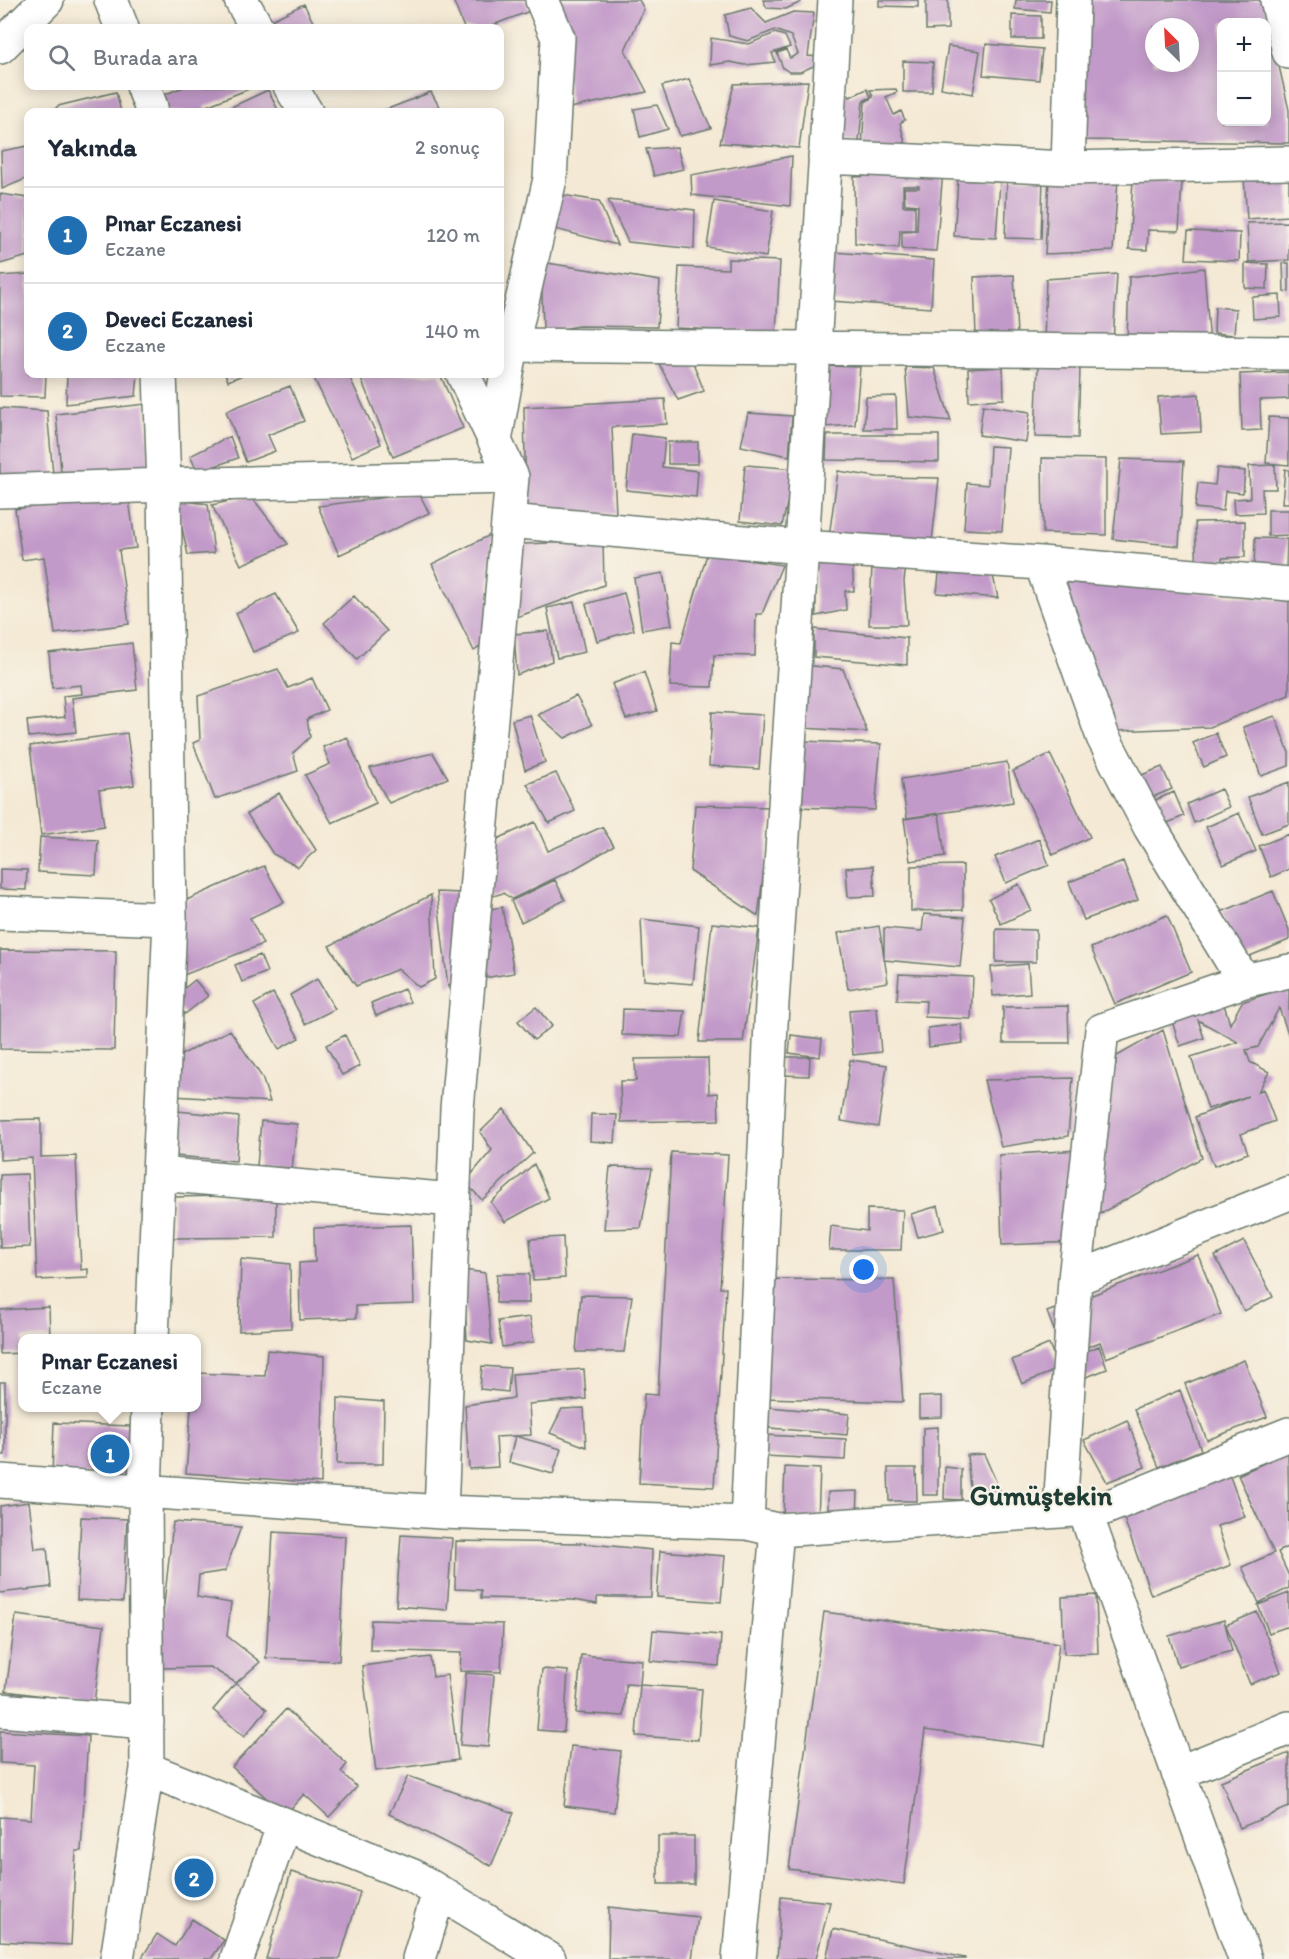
<!DOCTYPE html>
<html lang="tr">
<head>
<meta charset="utf-8">
<style>
	:root { --surface:#fff; --page:#f2f2f3; --text:#1f2937; --muted:#747a83; --line:#e0e1e3; --accent:#1f6fb2 }
	body { margin:0; font-family:Itim,sans-serif; background:var(--page); color:var(--text) }
	.controls { position:absolute; right:18px; top:18px; display:grid; overflow:hidden; border-radius:12px; box-shadow:0 3px 15px #0003 }
	.controls button { width:54px; height:54px; display:grid; place-items:center; padding:0; border:0; border-bottom:2px solid var(--line); background:var(--surface); color:var(--text); font:30px sans-serif }
	.compass { position:absolute; left:1145px; top:18px; width:54px; height:54px; border-radius:50%; background:var(--surface); box-shadow:0 3px 15px #0003; rotate:336deg }
	.you { position:absolute; left:864px; top:1270px; width:21px; height:21px; margin:-15px; border:4px solid #fff; border-radius:50%; background:#1a73e8; box-shadow:0 0 0 9px #1a73e833 }
	.badge { display:grid; place-items:center; width:39px; height:39px; border-radius:50%; background:var(--accent); color:#fff; font-size:20px; font-weight:700 }
	.pin { position:absolute; translate:-50% -50%; border:3px solid #fff; box-shadow:0 2px 6px #0006 }
	.popup { position:absolute; left:18px; top:1334px; width:183px; height:78px; box-sizing:border-box; display:grid; place-content:center; border-radius:12px; background:var(--surface); filter:drop-shadow(0 2px 4px #0005); font-size:20px; white-space:nowrap; color:var(--muted) }
	.popup b { font-size:22px; color:var(--text) }
	.popup::after { content:''; position:absolute; left:50%; top:100%; margin-left:-12px; border:12px solid transparent; border-top-color:var(--surface) }
	.list { margin:0; padding:0; list-style:none }
	h2 { display:flex; justify-content:space-between; align-items:center; height:78px; margin:0; padding:0 24px; font-size:26px }
	h2 small { font-size:20px; font-weight:400; color:var(--muted) }
	.list li { display:grid; grid-template-columns:39px 1fr auto; gap:18px; align-items:center; box-sizing:border-box; height:96px; padding:0 24px; border-top:2px solid var(--line) }
	.list b { display:block; font-size:22px; white-space:nowrap }
	.list p { margin:0; font-size:20px; white-space:nowrap; color:var(--muted) }
	.list em { font-size:20px; font-style:normal; color:var(--muted) }
	.icon { flex:none; width:33px; height:33px; fill:none; stroke:currentColor; stroke-width:2; stroke-linecap:round; stroke-linejoin:round }
	.map { position:relative; flex:none; width:1289px; height:1959px; overflow:hidden }
	.search { position:absolute; background:var(--surface); box-shadow:0 3px 15px #0003; left:24px; top:24px; width:480px; height:66px; display:flex; align-items:center; gap:15px; box-sizing:border-box; padding:0 21px; border-radius:12px; color:var(--muted); font-size:22px }
	.panel { position:absolute; background:var(--surface); box-shadow:0 3px 15px #0003; left:24px; top:108px; width:480px; height:270px; border-radius:12px }
	.map>svg:first-child { display:block }
	.building { fill:#c29ac9; fill-rule:evenodd }
	.lines { fill:none; stroke-linecap:round; stroke-linejoin:round }
	.minor-casing { stroke:#6a796c; stroke-width:36 }
	.minor { stroke:#fff; stroke-width:33 }
	.labels { text-anchor:middle; dominant-baseline:central; stroke-width:4.5; stroke-linejoin:round; paint-order:stroke }
	.district-label { font-size:27px; font-weight:bold; fill:#1f3d34; stroke:#f7f3e8 }
</style>
</head>
<body>
<div class="map">
<svg width="1289" height="1959" viewBox="0 0 1289 1959">
	<rect width="100%" height="100%" fill="#f7f3e8"/>
	<filter id="ink" filterUnits="userSpaceOnUse"><feTurbulence type="fractalNoise" baseFrequency=".0167" numOctaves="2"/><feDisplacementMap in="SourceGraphic" scale="12" xChannelSelector="R" yChannelSelector="G"/><feConvolveMatrix kernelMatrix="1 2 1 2 8 2 1 2 1" color-interpolation-filters="sRGB"/></filter>
	<filter id="wash" filterUnits="userSpaceOnUse"><feTurbulence type="fractalNoise" baseFrequency=".008" numOctaves="4" result="noise"/><feDisplacementMap in="SourceGraphic" scale="24" xChannelSelector="R" yChannelSelector="G"/><feGaussianBlur stdDeviation="1.35" result="paint"/><feColorMatrix in="noise" values="0 0 0 0 0 0 0 0 0 0 0 0 0 0 0 0 0 1.4 0 .05"/><feComposite in="paint" operator="in"/></filter>
	<g filter="url(#wash)">
		<rect width="100%" height="100%" fill="#f4e9d4"/>
		<g id="blocks">
			<path class="building" d="M453,0H525L530,11L485,28H464Z
				M559,0H639L644,9L625,50L647,92L570,108Z
				M763,0H801V2L786,9L767,8Z
				M879,0H918V7L879,6Z
				M926,0H948V29L926,30Z
				M1016,0H1051L1050,12L1015,9Z
				M1087,0H1264L1289,110V143L1081,140ZM1222,22H1266V122H1222ZM1154,27H1190V63H1154Z
				M304,4L316,28H270L267,22Z
				M751,8L766,23L793,12L814,13L808,56L818,57V64L800,72H789L783,68L777,53L786,50L790,58L798,54L791,36L775,30L748,41L729,36L725,15Z
				M1012,15L1041,16V39H1012Z
				M775,33L785,36L790,47L772,53L775,62L745,65L730,62L710,65L711,38L749,44Z
				M986,44L1042,49L1039,80L983,75Z
				M948,46L980,51L973,94L941,88Z
				M903,61L933,62L932,92H903Z
				M689,79L711,128L680,136L662,86Z
				M808,81L799,148L720,143L734,84Z
				M186,86H250L251,88L204,107L206,112H168L161,96Z
				M842,87L850,97L867,89L871,97L863,101L859,142L835,141Z
				M896,89L897,92L886,97L894,115L901,111L905,120L900,123L907,150L862,147L865,102L873,97L870,90Z
				M268,90L279,112H231L229,108Z
				M116,92L121,112H52L58,106Z
				M431,92L442,112H380Z
				M657,105L668,129L640,137L634,109Z
				M28,146V178L2,189L1,151Z
				M677,147L683,169L654,176L646,149Z
				M792,156L790,206L692,195L691,175Z
				M943,171L936,251L902,249V232L917,231L918,205L905,204L904,188H919V186H903V206H915V230H900L899,248L855,243L854,177Z
				M1289,174V216L1247,219L1244,178Z
				M1007,178L1043,179L1041,239L1005,238Z
				M1118,179L1113,251L1045,254L1049,180Z
				M1133,179L1182,182L1179,231L1148,230L1147,250L1129,249Z
				M958,180L1000,182L996,238L954,236Z
				M0,194L28,198V256L0,264Z
				M556,194L599,201L617,245L551,228Z
				M608,200L695,210L694,249L628,242Z
				M714,201L773,211L766,257L707,247Z
				M1289,222V260L1249,262L1247,223Z
				M1188,231L1240,233L1239,261L1186,259Z
				M834,252L934,260L931,308L831,301Z
				M728,259L780,261L776,333L676,328L679,267L728,269Z
				M541,262L660,281L657,327L579,326L551,331L543,329Z
				M1245,263L1268,264L1267,289L1245,288Z
				M1283,263H1289V291L1284,292Z
				M1204,268L1210,345L1127,342L1129,277Z
				M28,274V374H46L45,397L0,396V276Z
				M1117,274L1113,343H1044L1046,279Z
				M1014,275L1017,335L976,337L974,277Z
				M1280,295L1281,317L1253,319L1252,297Z
				M1215,307L1236,309L1234,335L1214,333Z
				M690,355L704,391L678,400L657,360Z
				M828,366L860,367L855,425L823,427Z
				M1038,366L1080,368L1078,438L1035,437Z
				M905,367L934,368L951,421L909,417Z
				M1003,367L1004,399L969,401L968,369Z
				M1289,372V399L1260,400L1261,430L1242,431L1240,374Z
				M67,374H138L136,396L66,404Z
				M225,374H245L228,381Z
				M312,374H348L381,444L352,457Z
				M359,374H440L463,428L393,457Z
				M290,386L304,421L268,435L275,451L246,462L226,411Z
				M1199,394L1201,432L1161,434L1158,397Z
				M896,396L897,429H864L866,397Z
				M665,399L667,424L612,427L616,514L526,511L524,407Z
				M146,404L150,480L62,483L56,414Z
				M983,405L1030,412L1026,442L979,435Z
				M0,408L47,411L53,474L0,479Z
				M748,413L792,416L789,456L741,446Z
				M1269,417L1289,418V465L1266,463Z
				M632,434L665,438L662,467L698,471L696,497L626,490Z
				M827,435H939V462L826,460Z
				M230,436L238,458L198,472L190,456Z
				M668,442H698V464H668Z
				M990,446L1008,447L1002,531L964,529L967,483L988,485Z
				M1042,458L1106,459V535L1043,533Z
				M1121,459L1184,461L1179,546L1113,539Z
				M745,465L797,469V493L788,499L782,526L740,521Z
				M1275,465L1276,489H1262L1263,513L1234,514L1233,499L1250,498L1249,466Z
				M1217,468L1245,471L1243,493L1225,491L1223,511L1195,508L1198,483L1215,485Z
				M1285,469L1289,470V503H1282Z
				M838,471L877,477L939,478L932,542L829,537Z
				M128,493L136,548L119,550L129,624L55,634L44,557L22,560L15,509Z
				M419,493L429,513L339,555L318,506Z
				M251,496L288,544L241,565L212,505Z
				M176,500L208,504L214,553L188,555Z
				M1268,510H1289V535L1268,536Z
				M1245,521V557L1222,558L1223,573H1197L1195,522Z
				M492,534L487,642L474,651L432,564Z
				M1255,538L1287,539L1286,570H1254Z
				M603,541L604,585L514,618L523,544Z
				M707,554L782,565L762,614H756L755,656L714,655L712,687L670,686L672,642L681,643Z
				M852,560L854,591H845L846,610L816,616L815,561Z
				M940,564L991,567L998,598L937,593Z
				M872,566H906L904,581L907,625H869Z
				M663,573L672,625L642,630L634,578Z
				M1056,578L1289,601V695L1210,727L1116,731Z
				M624,593L634,630L597,641L586,604Z
				M276,594L299,633L253,652L236,613Z
				M354,596L387,631L357,659L324,623Z
				M574,602L585,652L557,658L547,608Z
				M814,629L907,638V665L814,657Z
				M548,631L552,661L517,675L514,634Z
				M132,643L137,690L72,698L76,732L29,737L27,721L65,717L63,696L82,694L81,685L52,688L49,653Z
				M803,665L843,669L867,732L803,728Z
				M278,669L288,688L312,678L327,710L307,719L310,737L293,753L298,771L215,799L193,743L200,740L198,696Z
				M644,672L657,711L626,719L612,684Z
				M576,696L592,725L565,738L538,715Z
				M712,712L763,715L759,769L709,766Z
				M530,715L545,762L525,770L512,720Z
				M1275,716L1289,753V766L1261,776L1243,727Z
				M127,733L134,785L99,790L104,826L41,835L30,746Z
				M1216,733L1226,757L1204,767L1193,743Z
				M347,737L376,803L332,823L305,775L330,764L323,747Z
				M800,741L881,744L875,810L798,807Z
				M433,753L448,778L389,803L370,768Z
				M1050,754L1090,837L1053,855L1013,771Z
				M1007,762L1013,802L907,818L901,779Z
				M1162,767L1172,789L1143,801L1134,778Z
				M556,773L575,811L549,823L527,784Z
				M1289,782V824L1262,834L1248,797Z
				M1221,789L1229,807L1194,823L1187,804Z
				M1174,792L1184,816L1158,827L1148,803Z
				M279,793L316,850L298,867L273,854L247,814Z
				M695,805L772,807L758,916L690,871Z
				M1239,813L1256,851L1223,865L1206,827Z
				M939,814L945,856L910,861L904,819Z
				M535,822L548,851L602,827L614,846L574,869L512,899L503,893L490,897L493,841Z
				M1289,834V869L1271,877L1259,846Z
				M40,837L98,840L96,875L38,872Z
				M1039,839L1049,865L1006,883L995,857Z
				M1123,861L1138,900L1084,920L1069,882Z
				M963,865V910L911,911V866Z
				M264,866L284,902L250,918L263,944L179,977L182,902Z
				M873,866L875,896L848,897L846,868Z
				M0,869L27,870L26,890L0,889Z
				M555,880L565,900L521,922L511,901Z
				M1019,884L1031,910L1001,924L989,899Z
				M1273,891L1289,930V940L1240,960L1221,912Z
				M437,892L462,893V974L448,987Z
				M431,895L435,979L419,987L398,969L356,986L329,946Z
				M502,907L514,973L484,978V910Z
				M924,914L965,917L960,967L884,960V928L922,931Z
				M1167,915L1191,972L1115,1004L1091,948Z
				M641,919L699,926L693,984L644,980Z
				M712,923L759,928L743,1042H699Z
				M879,926L888,982L848,989L838,933Z
				M996,929L1036,930V962H996Z
				M0,950L116,951L114,1050L0,1049Z
				M260,955L267,972L242,982L235,965Z
				M1028,964L1030,993L993,996L991,967Z
				M1281,973L1289,978V1036L1279,1008L1258,1047L1246,1050L1250,1062L1269,1072L1258,1092L1263,1089L1275,1121L1241,1134L1248,1153L1214,1166L1195,1117L1248,1096L1208,1109L1191,1057L1238,1042L1198,1020L1204,1038L1180,1046L1170,1015L1222,998L1230,1024L1242,1002L1270,993Z
				M899,974L973,977L971,1019L925,1017L926,1001L897,1000Z
				M317,979L335,1009L305,1024L290,995Z
				M195,980L208,996L185,1014L172,998Z
				M404,989L410,1002L376,1016L371,1003Z
				M273,993L299,1038L279,1049L254,1004Z
				M1068,1006L1069,1043H1003V1007Z
				M536,1007L552,1026L534,1040L518,1021Z
				M877,1008L881,1052L853,1055L849,1010Z
				M623,1009L685,1011L681,1037L622,1035Z
				M961,1024L963,1043L929,1047L928,1028Z
				M230,1030L262,1077L270,1102L173,1096V1059Z
				M1163,1030L1202,1158L1092,1218L1117,1056Z
				M345,1035L360,1066L342,1075L326,1045Z
				M791,1035L822,1039L820,1057L789,1053Z
				M782,1057H810L809,1076L782,1075Z
				M708,1058L709,1094L718,1093L719,1120L621,1122L620,1081H636L635,1059Z
				M850,1060L887,1065L878,1127L841,1121Z
				M1073,1078L1068,1136L1001,1147L984,1080Z
				M504,1109L533,1153L482,1200L465,1182L492,1150L480,1132Z
				M177,1111L239,1117L236,1161L175,1156Z
				M591,1114L617,1115L615,1143L590,1141Z
				M41,1119V1157L76,1156L81,1270L88,1269V1278L37,1280L32,1158L0,1160V1120Z
				M261,1121L297,1124L292,1168L257,1166Z
				M1079,1150L1074,1242L1002,1245L999,1155Z
				M671,1152L728,1155L720,1288H726L714,1487L639,1483L644,1394L658,1395Z
				M534,1164L549,1198L505,1222L491,1202Z
				M610,1167L652,1168L641,1228L604,1229Z
				M27,1174L30,1247L0,1248V1175Z
				M276,1195V1237L173,1238V1197Z
				M938,1206L944,1230L918,1237L911,1214Z
				M867,1209L903,1210L901,1250H829L831,1226L867,1231Z
				M411,1225L414,1304L356,1306V1318L300,1320L299,1263L315,1262L314,1228Z
				M563,1237L565,1278L533,1280L530,1239Z
				M1244,1241L1273,1297L1244,1311L1215,1256Z
				M1198,1255L1221,1314L1106,1358L1100,1342L1064,1356L1047,1312Z
				M241,1259L290,1264L291,1328L239,1331Z
				M463,1270L485,1273L492,1344L467,1340Z
				M497,1274H529V1303H496Z
				M769,1279L894,1280L903,1402L764,1398Z
				M581,1295L632,1296L624,1352H576Z
				M49,1307L50,1338H23V1353L0,1354V1310Z
				M530,1317L534,1342L502,1347L498,1321Z
				M1049,1344L1059,1369L1022,1384L1012,1360Z
				M1099,1346L1107,1369L1071,1383L1063,1361Z
				M267,1350L324,1356L321,1483L186,1473L191,1408H197V1373L265,1376Z
				M1244,1360L1267,1417L1207,1440L1185,1384Z
				M482,1366L510,1368L508,1392L480,1389Z
				M584,1369L586,1399L529,1404L531,1435L496,1437L498,1467L469,1469L465,1405L514,1398L512,1374Z
				M0,1382H5V1455H0Z
				M1180,1390L1201,1450L1159,1467L1134,1409Z
				M942,1396V1417L919,1418V1397Z
				M338,1398L384,1402L383,1464H337Z
				M768,1407L849,1414L847,1435L760,1427Z
				M584,1408L586,1447L550,1433L562,1409Z
				M1127,1420L1145,1467L1107,1482L1084,1440Z
				M54,1423L130,1426L128,1476L52,1474Z
				M938,1427V1495H923V1428Z
				M764,1435L846,1439L845,1460L764,1456Z
				M515,1436L561,1449L553,1474L509,1462Z
				M1288,1452L1289,1546L1278,1552L1289,1576V1588L1259,1603L1242,1567L1274,1553L1238,1475Z
				M984,1454L1003,1497L971,1500L967,1455Z
				M785,1467L820,1469L818,1519L783,1517Z
				M945,1467L961,1469V1500L944,1499Z
				M888,1468H916L917,1501H889Z
				M1229,1474L1245,1517L1217,1526L1231,1565L1151,1595L1122,1513Z
				M858,1491L857,1520L828,1522V1492Z
				M29,1502L35,1549L47,1548L51,1587L0,1593V1506Z
				M81,1517L127,1519L123,1602L77,1600Z
				M173,1522L241,1527L225,1571L199,1575L197,1597L231,1603L227,1636L260,1662L236,1683L210,1667L157,1668Z
				M273,1532L345,1536L339,1661L266,1658Z
				M401,1535L452,1538L447,1610L396,1606Z
				M456,1541L581,1543L652,1550L651,1597H597V1604L573,1600L481,1598V1590L455,1589Z
				M660,1551L725,1556L721,1602L657,1597Z
				M1289,1593V1626L1269,1633L1258,1605Z
				M1096,1595L1098,1653L1064,1654L1062,1597Z
				M824,1612L1059,1643L1045,1746L925,1730L904,1884L789,1869Z
				M1257,1612L1281,1672L1250,1684L1226,1625Z
				M16,1615L104,1626L94,1703L6,1691Z
				M371,1620L503,1624L501,1672L460,1671L461,1653L370,1650Z
				M1224,1620L1232,1651L1178,1666L1169,1636Z
				M653,1630L721,1635L719,1666L650,1661Z
				M581,1655L642,1660L640,1685L702,1689L698,1740L636,1736L640,1685L626,1684L624,1716L576,1713Z
				M430,1657L433,1677L447,1675L458,1760L376,1771L362,1666Z
				M542,1669L568,1671L564,1732L537,1730Z
				M466,1673L494,1675L488,1747L460,1745Z
				M236,1683L267,1709L244,1737L213,1710Z
				M286,1709L347,1764L341,1772L357,1787L329,1817L304,1794L285,1815L232,1767Z
				M0,1731L88,1736L81,1851H76L71,1945L0,1941V1817L31,1819L34,1765L0,1763Z
				M571,1746L621,1751L614,1812L564,1806Z
				M1289,1753V1807L1240,1828L1221,1781Z
				M408,1776L514,1813L491,1866L389,1814Z
				M658,1836H694V1884H658Z
				M291,1872L360,1892L340,1959H266Z
				M781,1897L830,1902L816,1959H777Z
				M609,1907L698,1917L692,1959H608Z
				M192,1919L224,1940L211,1959H141L157,1934L175,1946Z
				M833,1929L965,1958V1959H826Z"/>
		</g>
	</g>
	<g filter="url(#ink)">
		<use href="#blocks" fill-opacity="0" stroke="#6a796c" stroke-width="1.5"/>
		<g class="lines">
			<g class="minor-casing">
				<path id="minor" d="M111,0L122,28
					M241,0L257,28
					M1277,0L1289,52
					M0,47L47,0
					M143,86L151,107V112
					M290,86L306,112
					M825,157L1068,168L1289,163
					M1068,168L1073,0
					M500,352L512,345L1289,353
					M495,441L512,345L550,179L558,38L542,0
					M0,491L164,485L512,477
					M508,521L802,547L1041,563L1289,584
					M1041,563L1103,737L1150,827L1244,981
					M0,913L170,919
					M159,1174L453,1200
					M1075,1279L1289,1193
					M152,1338L170,919L164,485L160,374
					M0,1481L441,1512L747,1523L777,1530L1105,1508L1289,1434
					M1084,1509L1245,1959
					M1060,1511L1075,1279L1102,1030L1244,981L1289,971
					M441,1512L457,1109L512,477L463,374
					M747,1523L772,1003L802,547L835,0
					M0,1710L147,1722
					M147,1769L413,1876L549,1959
					M1178,1773L1289,1728
					M117,1959L147,1769L145,1492L148,1408
					M237,1959L284,1824
					M419,1959L439,1892
					M739,1959L777,1530"/>
			</g>
			<use href="#minor" class="minor"/>
		</g>
	</g>
	<g class="labels">
		<g class="district-label">
			<text x="1041" y="1495">Gümüştekin</text>
		</g>
	</g>
</svg>
<div class="controls">
<button>+</button>
<button>−</button>
</div>
<svg class="compass" viewBox="-18 -18 36 36"><path d="M0-13l5 13h-10z" fill="#e53935"/><path d="M0 13l5-13h-10z" fill="#747a83"/></svg>
<div class="you"></div>
<div class="pin badge" style="left:110px;top:1454px">1</div>
<div class="popup"><b>Pınar Eczanesi</b>Eczane</div>
<div class="pin badge" style="left:194px;top:1878px">2</div>
<div class="search"><svg class="icon" aria-label="search" viewBox="0 0 24 24"><circle cx="10" cy="10" r="6"/><path d="M15 15l6 6"/></svg>Burada ara</div>
<section class="panel">
<h2>Yakında<small>2 sonuç</small></h2>
<ul class="list">
<li><span class="badge">1</span><div><b>Pınar Eczanesi</b><p>Eczane</p></div><em>120 m</em></li>
<li><span class="badge">2</span><div><b>Deveci Eczanesi</b><p>Eczane</p></div><em>140 m</em></li>
</ul>
</section>
</div>
</body>
</html>
